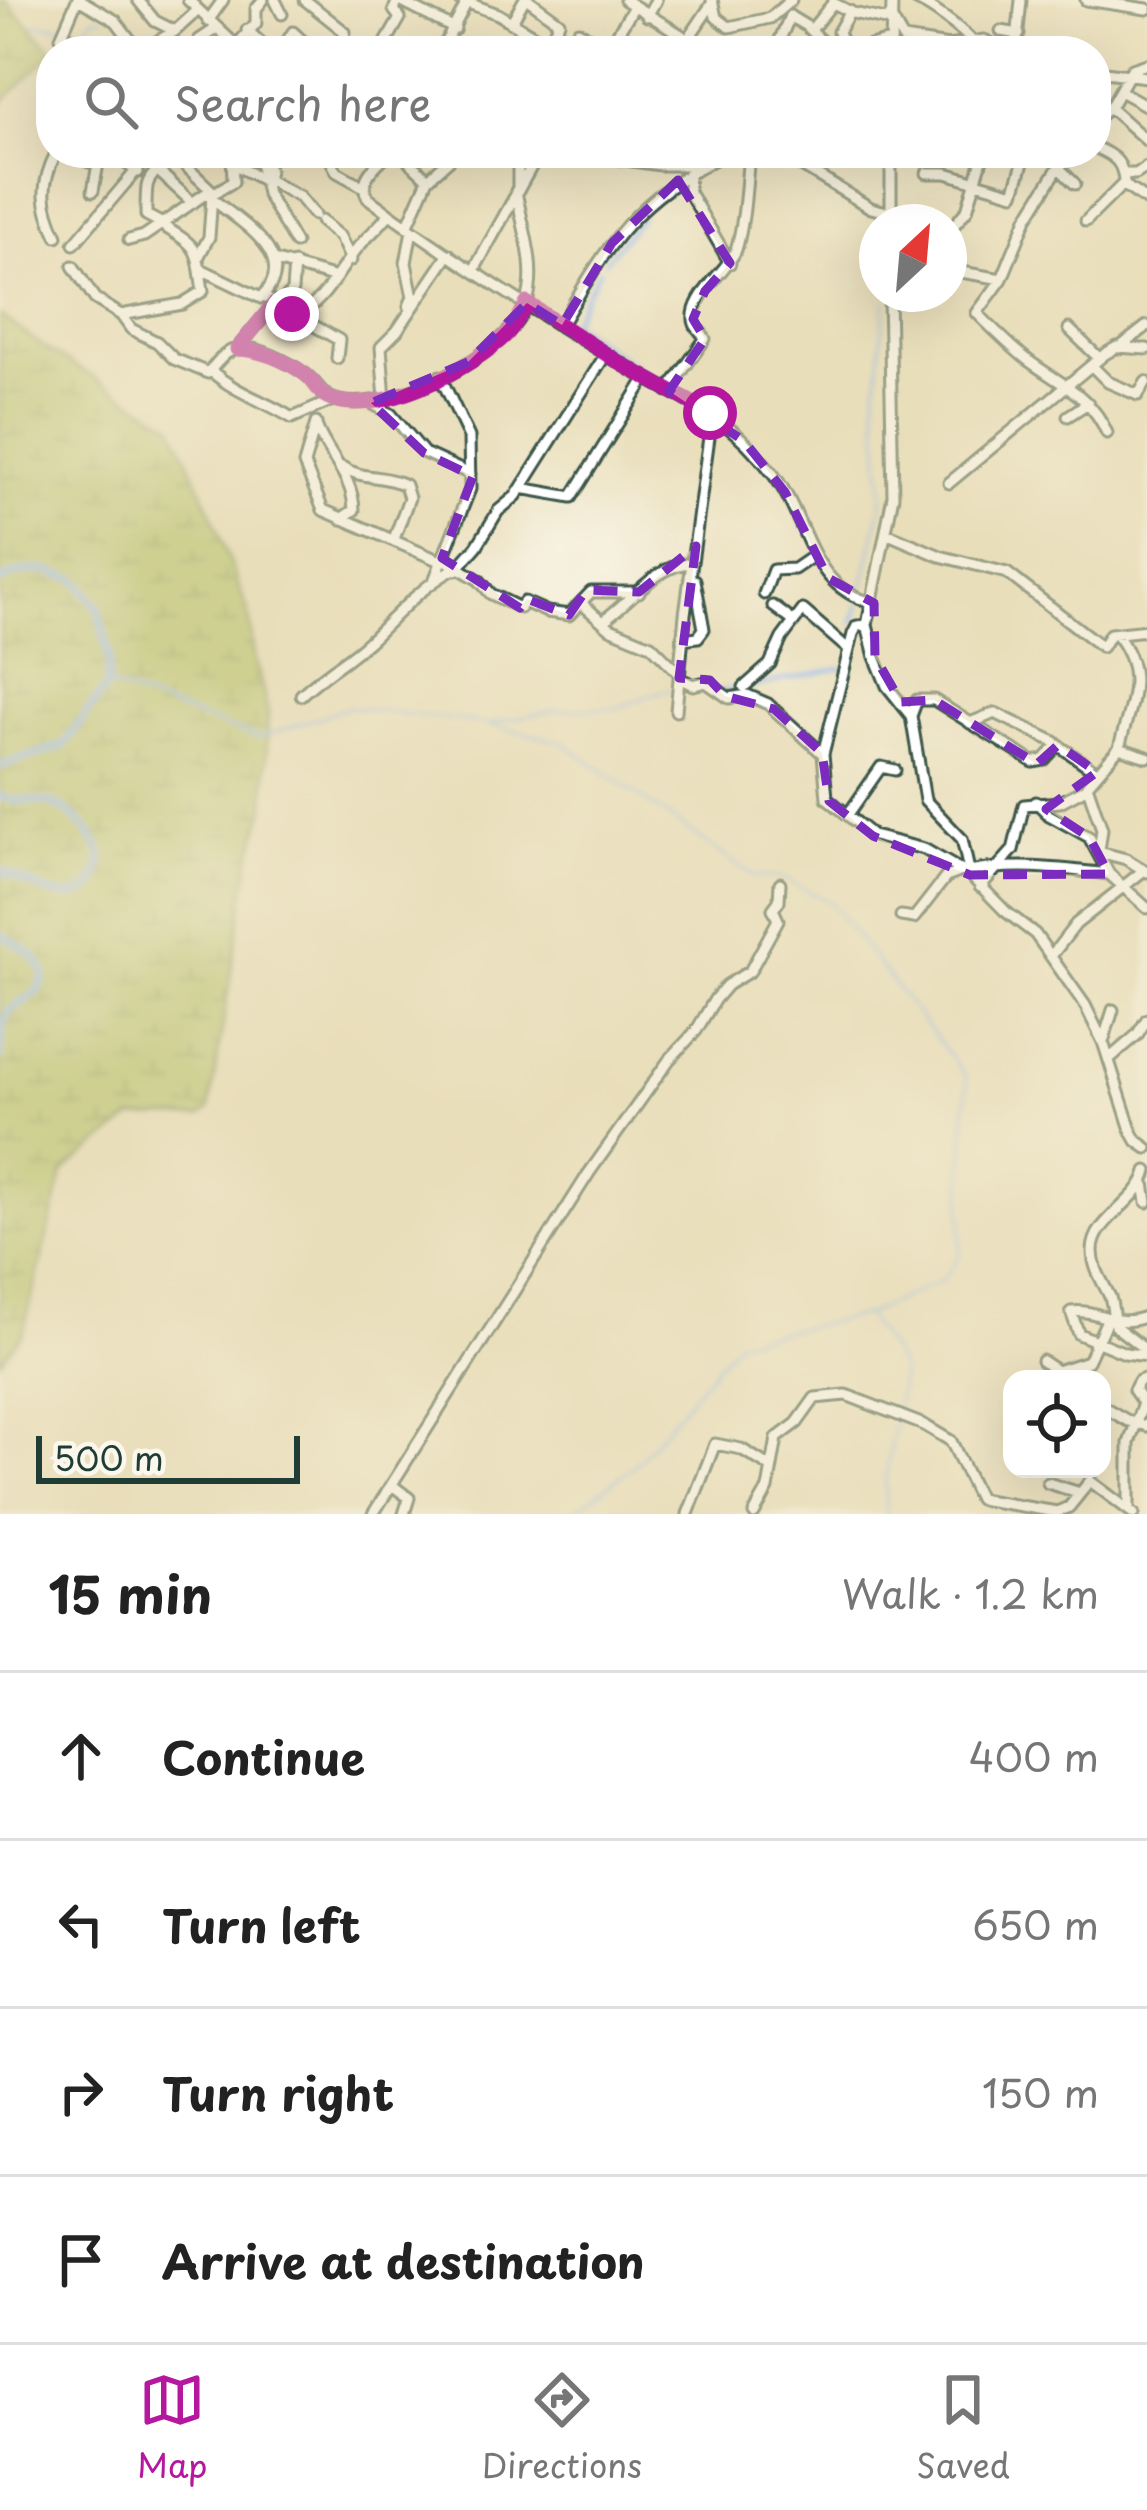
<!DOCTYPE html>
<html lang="en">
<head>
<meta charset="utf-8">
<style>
	:root { --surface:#fff; --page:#f2f2f2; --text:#222; --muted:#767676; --line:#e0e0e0; --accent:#b5179e }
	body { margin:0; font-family:"Playpen Sans",sans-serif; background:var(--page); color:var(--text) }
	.controls { position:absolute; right:36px; bottom:36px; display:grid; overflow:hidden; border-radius:24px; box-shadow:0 12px 48px #0002 }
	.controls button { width:108px; height:108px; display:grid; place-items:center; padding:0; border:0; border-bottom:3px solid var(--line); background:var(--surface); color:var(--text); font:60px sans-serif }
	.compass { position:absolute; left:859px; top:204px; width:108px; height:108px; border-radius:50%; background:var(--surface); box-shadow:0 12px 48px #0002; rotate:26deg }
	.scale { position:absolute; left:36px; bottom:30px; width:264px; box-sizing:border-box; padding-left:12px; border:6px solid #1f3d34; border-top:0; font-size:33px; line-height:42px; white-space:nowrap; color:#1f3d34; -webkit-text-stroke:9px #fbf7ec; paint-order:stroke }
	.stop { position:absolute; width:36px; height:36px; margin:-27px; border:9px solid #b5179e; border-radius:50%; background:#fff }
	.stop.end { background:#b5179e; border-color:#fff; box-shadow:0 3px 12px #0008 }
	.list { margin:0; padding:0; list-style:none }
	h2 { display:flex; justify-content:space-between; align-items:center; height:156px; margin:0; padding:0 48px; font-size:51px }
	h2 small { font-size:39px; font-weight:400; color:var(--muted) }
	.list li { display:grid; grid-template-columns:78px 1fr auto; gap:36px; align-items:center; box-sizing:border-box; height:168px; padding:0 48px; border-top:3px solid var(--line) }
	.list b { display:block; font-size:45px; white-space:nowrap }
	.list em { font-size:39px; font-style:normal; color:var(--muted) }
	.icon { flex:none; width:66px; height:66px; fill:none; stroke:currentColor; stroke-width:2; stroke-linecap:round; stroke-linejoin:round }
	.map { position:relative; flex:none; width:1147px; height:1514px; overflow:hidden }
	.search { position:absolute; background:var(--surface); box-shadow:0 12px 48px #0002; left:36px; right:36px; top:36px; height:132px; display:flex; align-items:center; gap:30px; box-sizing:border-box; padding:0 42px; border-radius:48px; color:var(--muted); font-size:45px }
	.sheet { height:828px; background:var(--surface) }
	nav { display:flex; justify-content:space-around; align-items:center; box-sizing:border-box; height:168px; border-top:3px solid var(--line); background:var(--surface); font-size:33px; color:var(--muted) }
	nav a { display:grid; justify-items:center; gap:6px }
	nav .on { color:var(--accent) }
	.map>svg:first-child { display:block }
	.wetland { fill:url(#wetland-marsh); stroke:#667d4a; stroke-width:3 }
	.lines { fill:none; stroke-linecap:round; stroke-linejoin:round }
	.stream { stroke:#80b1ec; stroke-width:3 }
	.river { stroke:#80b1ec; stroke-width:8 }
	.minor-casing { stroke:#3d5548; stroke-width:15 }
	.minor { stroke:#fff; stroke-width:9 }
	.route { stroke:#b5179e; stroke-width:15 }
	.marked { fill:none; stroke:#7b2cbf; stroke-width:9; stroke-dasharray:24 15; stroke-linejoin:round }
</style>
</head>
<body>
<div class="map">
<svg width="1147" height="1514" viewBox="0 0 1147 1514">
	<defs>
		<pattern id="wetland-marsh" width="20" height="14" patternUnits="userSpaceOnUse" patternTransform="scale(3)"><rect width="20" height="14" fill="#adbd61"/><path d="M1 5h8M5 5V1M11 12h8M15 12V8" fill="none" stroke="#8c9b51"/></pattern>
	</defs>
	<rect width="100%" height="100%" fill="#fbf7ec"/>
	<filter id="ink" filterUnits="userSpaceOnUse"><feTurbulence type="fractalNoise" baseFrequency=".00833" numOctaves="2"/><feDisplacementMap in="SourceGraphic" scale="24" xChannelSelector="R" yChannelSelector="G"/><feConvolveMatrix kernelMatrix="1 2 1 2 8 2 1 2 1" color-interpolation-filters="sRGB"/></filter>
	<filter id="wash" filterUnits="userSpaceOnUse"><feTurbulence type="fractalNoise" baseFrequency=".004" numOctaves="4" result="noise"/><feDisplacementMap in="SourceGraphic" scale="48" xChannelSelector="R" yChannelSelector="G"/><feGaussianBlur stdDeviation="2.7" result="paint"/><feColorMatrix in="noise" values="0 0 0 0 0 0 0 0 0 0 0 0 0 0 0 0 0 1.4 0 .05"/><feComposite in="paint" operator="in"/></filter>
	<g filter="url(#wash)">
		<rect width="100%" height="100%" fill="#e9deba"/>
		<path class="wetland" d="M0,0H5L54,51L0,105Z
			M0,315L48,350L173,425L212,514L249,614L254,655L268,712L265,807L249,864L209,1110L201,1117L133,1118L64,1171L23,1333L0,1361Z"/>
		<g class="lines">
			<path class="stream" d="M34,25L60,26
				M69,27L86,28L94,17H102
				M605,261L641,218
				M600,269L571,322L642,371
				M703,405L729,423
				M746,437L772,465
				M790,493L802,517
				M861,595L883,499L876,402L885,302
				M853,624L859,604
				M107,685L259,738L349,707L482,723
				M751,687L841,668
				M722,690L742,689
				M492,723L558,710L617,708L662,691L712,690
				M486,724L562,742L755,877H780L830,902L967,1078L960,1255L943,1280L866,1315L738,1340L636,1464L571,1514
				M866,1315C876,1333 898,1356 902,1373L885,1482L886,1514"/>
			<path class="river" d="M0,581L17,573L43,570L76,579L98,607L109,659L107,685L63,746L0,766
				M0,796C15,803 23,800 38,801C67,803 92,831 102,856C93,926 36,886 0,870
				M0,935C19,944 60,966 36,992C26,1002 13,1004 5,1017C0,1029 3,1043 0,1056"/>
		</g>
	</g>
	<g filter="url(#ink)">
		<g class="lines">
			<g class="minor-casing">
				<path id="minor" d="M80,0L116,21L139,51
					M138,0L155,21L175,31
					M188,0L242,51
					M275,0L282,14
					M305,0L345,32L342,44L351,51
					M398,0L455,29
					M460,0L498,14L548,44
					M529,0L559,22L544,51
					M625,0L707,51
					M712,0L716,17L729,27L770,18L791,0
					M916,0C932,7 962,29 974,43
					M1086,0L1147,9
					M647,16L656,0
					M890,16L903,39L949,46L984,40L1009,51
					M791,17L806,26L829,49L837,46L854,50L890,41
					M208,21L223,0
					M511,23L524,0
					M247,30L270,51
					M811,30L833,3L853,13L890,21
					M578,31L601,44H611L633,8
					M1001,31L1019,34
					M61,37L77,0
					M237,45L256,23V9L263,0
					M844,47L838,32L850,11
					M141,51L175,31L197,11
					M197,51L199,40L217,28
					M281,51L293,32L313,51
					M381,51L400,18L394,10L398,0
					M441,51L466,4
					M510,51L521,31
					M680,51L711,5
					M775,51L790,16
					M891,51L892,0
					M1016,51L1021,0
					M1096,71L1147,77
					M1120,91L1147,106
					M1109,107L1147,141
					M1096,120L1112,104L1132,69L1147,64
					M1096,148C1116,156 1124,164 1124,185L1147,201
					M56,153C40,185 42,204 57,236
					M72,153L89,162L97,158
					M112,153L138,172
					M172,153L211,190
					M258,153L267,194L295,243
					M262,153L269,170L267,182
					M321,153L330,159L345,153
					M389,153C376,165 357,180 368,198C449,258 536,312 622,364C664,390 711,408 746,443C760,458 776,475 786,494C810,538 817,590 874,603
					M400,153L428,179
					M576,153L660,165H695
					M780,153L871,208L891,213
					M891,153V222
					M1069,153L1059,168L1075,184
					M200,158L219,153
					M330,159L337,172L364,187
					M1060,165L1027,218L1002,279L977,313C993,329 1011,347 1029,361C1060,384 1091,395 1107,433
					M237,166L263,180
					M157,170L193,203
					M927,173H946L1014,193L1026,153
					M688,174L689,192L730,263
					M1125,174H1136L1147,167
					M268,180L299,197L314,215
					M518,189V153
					M93,191L100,153
					M212,194L233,182L232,153
					M321,221L340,237L351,260
					M1086,221L1123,184
					M161,223L146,215C146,172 146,186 171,153
					M407,227L428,179L457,153
					M949,231L967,210L984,153
					M129,240L144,236L211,190
					M74,244L136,171
					M199,256L209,237L212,196
					M273,260L336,278
					M73,266L95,299L121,315L131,329L157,342L174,359L208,373C216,364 224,352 236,349C255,343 290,363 305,374C320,384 320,397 340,401C392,412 511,354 527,302C538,266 522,226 516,191
					M201,269L261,298C303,256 238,221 211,198
					M474,270L539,153
					M949,270L1002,279
					M889,294L893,496L867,625L875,657L887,686L911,716L925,800L962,839L970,875L1005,911L1035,934L1085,1005L1103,1042L1131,1130L1137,1141L1147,1148
					M264,297L339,340L337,358
					M409,306L413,297L406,263L412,230
					M279,307L292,291L294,264
					M121,315L182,304L203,291C196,246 201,249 160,224
					M297,315C328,301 340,265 362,243C371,233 381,225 389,214
					M561,325C611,238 635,201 726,153
					M1069,329L1099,358
					M1119,348L1147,326
					M237,349L274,304
					M1092,366L1108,382L1138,395L1146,382
					M211,371C236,393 263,400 292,418L333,400
					M668,391L705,339C703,333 697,329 695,324C686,300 729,269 736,250C745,220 746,184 749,153
					M385,400L381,347L397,331L449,254
					M371,403L391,414L424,453L470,474
					M1068,416L1088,403
					M316,423L304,464L323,510L440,561
					M316,425C327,456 353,475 354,510L341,519
					M342,467C362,480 383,474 405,485L409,498L394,539
					M949,483L1105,354L1117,347L1147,349
					M521,488L572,497L646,378
					M886,533L940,556L1007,573L1102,647L1110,634L1147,630
					M442,558L479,580L491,594L520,608L524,602L547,612L569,615L591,592H639
					M456,570L477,546L498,511L516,496L606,354
					M434,581L470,489L469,437L440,376
					M764,594L773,570L794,569L813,556
					M581,603L610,628L651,645L679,673
					M773,606L793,621
					M605,623L609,616C633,598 660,563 692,563
					M867,625L857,626L853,634L823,754L827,798L873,836L924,849L969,875
					M1116,634C1147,674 1131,700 1119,748
					M682,639L698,637L704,629L695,580
					M679,678L693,685L706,682L729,698L747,695L768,704L823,754
					M744,687L770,664L782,638L803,610L849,650
					M301,695C322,675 347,661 368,642C397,615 419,588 454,569
					M676,711L685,614L712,415
					M911,716L917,700H934L1033,762L1044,760L1058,745L1097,772
					M970,723L995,713L1055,742
					M1036,802L1049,815L1089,837L1109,874L1147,908
					M849,813L881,767L895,770
					M1099,851L1102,829L1087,785L1119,748L1147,757
					M1099,852L1126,859L1147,872
					M969,872C1014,862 1064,869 1109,874
					M980,887L1013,850L1024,805L1060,802L1086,788
					M901,916L914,918L946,877L962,871
					M1052,955L1076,924L1143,871
					M1103,1042L1113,1010
					M1109,1059L1137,1035L1147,1019
					M1147,1171C1140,1202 1093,1219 1093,1251C1093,1269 1103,1282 1110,1297C1113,1306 1113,1317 1115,1326L1147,1351
					M1144,1183L1147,1202
					M1147,1316C1115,1330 1099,1308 1071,1312L1079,1334L1125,1353L1147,1356
					M1042,1361L1057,1371L1088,1361L1107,1320
					M1102,1406L1128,1421L1147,1426
					M1048,1483L1080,1493
					M392,1485L409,1498L404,1514
					M1129,1508V1443L1143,1403L1134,1390L1139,1381L1147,1378
					M373,1514L589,1173L669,1060L696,1031L715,999L727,985L750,971L778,920L773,909L779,901L780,883
					M688,1514L715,1444L741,1449L769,1466
					M754,1514L768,1489L777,1438L797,1423L815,1398L846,1395L924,1425L951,1441L979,1499L1057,1512L1069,1507L1090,1481L1134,1514"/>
			</g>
			<use href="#minor" class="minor"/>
		</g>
	</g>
	<g class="lines" filter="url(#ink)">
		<path class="route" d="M292,314L274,304L237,349C259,349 287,361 305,374C316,382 317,394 331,399C380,417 471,369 507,334C515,325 521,314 527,303L620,363L710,413"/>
	</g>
	<path d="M0 0H1147V1514H0ZM678,180L730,263L705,291L693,319L705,339L669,391L744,441L785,492L828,578L874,603L875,657L901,702L934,700L1037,764L1058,745L1097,772L1046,809L1089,837L1109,874L970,875L873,836L829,801L822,753L774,709L725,696L710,680L679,678L696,546L639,592L586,590L569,615L527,599L520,608L442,558L473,476L424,453L371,403L468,362L527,303L562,325L612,243Z" fill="#e9deba" fill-opacity=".55" fill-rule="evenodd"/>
	<path class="marked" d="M678,180L730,263L705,291L693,319L705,339L669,391L744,441L785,492L828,578L874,603L875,657L901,702L934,700L1037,764L1058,745L1097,772L1046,809L1089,837L1109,874L970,875L873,836L829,801L822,753L774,709L725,696L710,680L679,678L696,546L639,592L586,590L569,615L527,599L520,608L442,558L473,476L424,453L371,403L468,362L527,303L562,325L612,243Z"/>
</svg>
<div class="controls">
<button><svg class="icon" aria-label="locate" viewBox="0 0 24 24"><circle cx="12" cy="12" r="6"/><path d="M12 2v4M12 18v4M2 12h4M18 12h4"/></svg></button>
</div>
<svg class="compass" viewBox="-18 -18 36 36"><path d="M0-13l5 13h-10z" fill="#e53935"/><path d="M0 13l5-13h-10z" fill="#767676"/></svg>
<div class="scale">500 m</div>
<div class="stop" style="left:710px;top:413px"></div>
<div class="stop end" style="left:292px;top:314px"></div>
<div class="search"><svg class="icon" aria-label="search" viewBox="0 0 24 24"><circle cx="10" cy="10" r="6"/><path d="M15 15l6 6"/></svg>Search here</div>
</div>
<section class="sheet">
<h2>15 min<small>Walk · 1.2 km</small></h2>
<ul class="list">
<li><svg class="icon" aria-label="ahead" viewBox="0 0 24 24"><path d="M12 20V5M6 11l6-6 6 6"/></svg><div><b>Continue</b></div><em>400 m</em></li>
<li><svg class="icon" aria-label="left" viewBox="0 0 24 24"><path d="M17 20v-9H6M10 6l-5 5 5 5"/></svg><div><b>Turn left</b></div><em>650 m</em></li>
<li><svg class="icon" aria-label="right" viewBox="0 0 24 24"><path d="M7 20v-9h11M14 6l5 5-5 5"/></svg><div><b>Turn right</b></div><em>150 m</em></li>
<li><svg class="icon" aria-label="arrive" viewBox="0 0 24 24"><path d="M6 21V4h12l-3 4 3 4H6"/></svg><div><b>Arrive at destination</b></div></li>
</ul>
</section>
<nav>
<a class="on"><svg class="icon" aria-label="map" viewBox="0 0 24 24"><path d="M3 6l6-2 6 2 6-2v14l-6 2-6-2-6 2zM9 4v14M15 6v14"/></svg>Map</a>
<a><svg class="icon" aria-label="directions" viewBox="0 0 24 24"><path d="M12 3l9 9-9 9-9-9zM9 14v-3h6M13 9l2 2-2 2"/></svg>Directions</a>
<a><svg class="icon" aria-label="saved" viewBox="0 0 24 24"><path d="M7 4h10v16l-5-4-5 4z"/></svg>Saved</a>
</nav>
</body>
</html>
